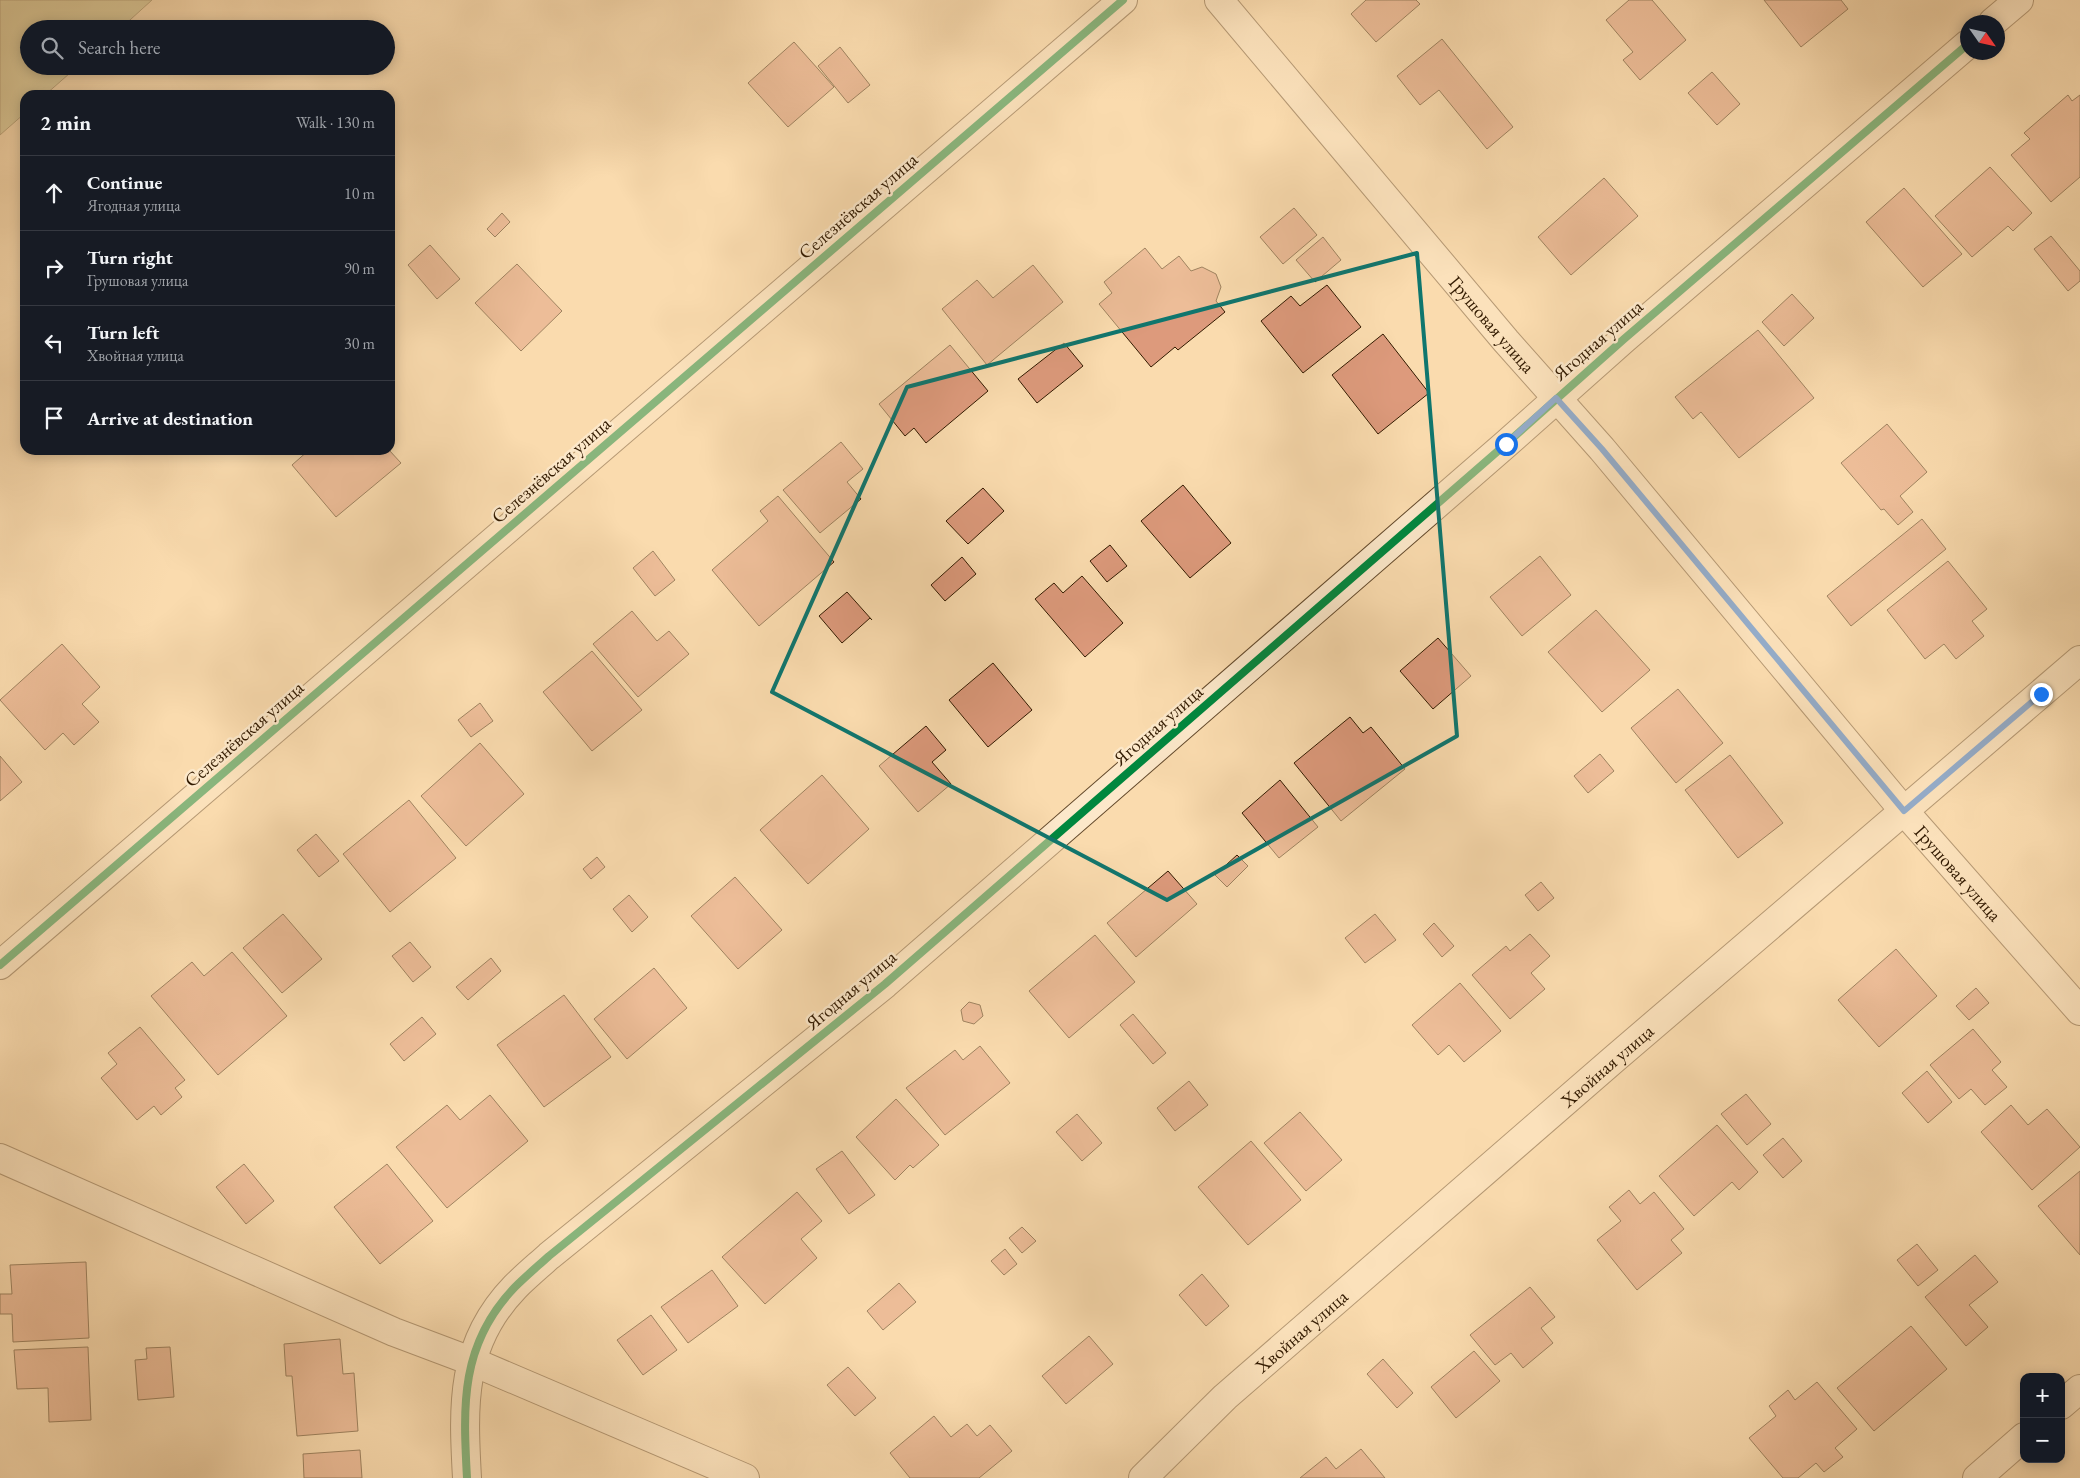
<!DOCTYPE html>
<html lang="en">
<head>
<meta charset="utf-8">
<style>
	:root { --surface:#171b24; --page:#242831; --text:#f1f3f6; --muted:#9ea1a6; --line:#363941 }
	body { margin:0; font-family:"EB Garamond",serif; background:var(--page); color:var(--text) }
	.controls { position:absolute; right:15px; bottom:15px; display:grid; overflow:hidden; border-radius:10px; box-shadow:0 2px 12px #0003 }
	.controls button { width:45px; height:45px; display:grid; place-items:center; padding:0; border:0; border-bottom:1px solid var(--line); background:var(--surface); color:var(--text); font:25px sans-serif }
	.compass { position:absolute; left:1960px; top:15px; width:45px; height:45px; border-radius:50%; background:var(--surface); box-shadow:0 2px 12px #0003; rotate:124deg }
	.stop { position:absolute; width:15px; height:15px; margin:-11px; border:4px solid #1a73e8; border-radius:50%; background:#fff }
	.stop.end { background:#1a73e8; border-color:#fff; box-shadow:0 1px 5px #0008 }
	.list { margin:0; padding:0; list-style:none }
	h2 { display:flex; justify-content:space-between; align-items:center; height:65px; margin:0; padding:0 20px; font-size:21px }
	h2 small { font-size:16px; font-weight:400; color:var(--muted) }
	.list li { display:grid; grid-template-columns:32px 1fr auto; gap:15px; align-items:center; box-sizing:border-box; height:75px; padding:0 20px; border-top:1px solid var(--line) }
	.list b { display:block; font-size:19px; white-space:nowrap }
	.list p { margin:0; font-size:16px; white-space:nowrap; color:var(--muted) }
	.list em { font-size:16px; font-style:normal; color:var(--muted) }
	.icon { flex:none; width:28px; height:28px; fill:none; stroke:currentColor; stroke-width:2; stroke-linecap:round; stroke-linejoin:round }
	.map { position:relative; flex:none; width:2080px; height:1478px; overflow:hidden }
	.search { position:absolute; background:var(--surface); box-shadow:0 2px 12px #0003; left:20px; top:20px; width:375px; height:55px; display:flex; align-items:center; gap:12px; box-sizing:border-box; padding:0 18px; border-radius:28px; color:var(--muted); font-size:19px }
	.panel { position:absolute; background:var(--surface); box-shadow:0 2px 12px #0003; left:20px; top:90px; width:375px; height:365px; border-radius:15px }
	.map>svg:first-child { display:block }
	.green { fill:#c1bf88; stroke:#7a6c44 }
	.building { fill:#dd9a7c; stroke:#321a00 }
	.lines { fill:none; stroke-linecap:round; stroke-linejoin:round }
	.minor-casing { stroke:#644a2c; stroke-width:30 }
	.minor { stroke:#fce8ca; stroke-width:28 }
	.cycleway-casing { stroke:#fce8ca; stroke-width:11 }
	.cycleway { stroke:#00873e; stroke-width:8 }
	.route { stroke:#1a73e8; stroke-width:6 }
	.marked { fill:none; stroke:#0f766e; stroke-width:4; stroke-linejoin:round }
	.labels { text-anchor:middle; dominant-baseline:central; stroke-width:5; stroke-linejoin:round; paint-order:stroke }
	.street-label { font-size:19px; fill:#321a00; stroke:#fce8ca }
</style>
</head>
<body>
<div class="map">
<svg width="2080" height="1478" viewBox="0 0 2080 1478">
	<rect width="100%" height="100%" fill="#fadbae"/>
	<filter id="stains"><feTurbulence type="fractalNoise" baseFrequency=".004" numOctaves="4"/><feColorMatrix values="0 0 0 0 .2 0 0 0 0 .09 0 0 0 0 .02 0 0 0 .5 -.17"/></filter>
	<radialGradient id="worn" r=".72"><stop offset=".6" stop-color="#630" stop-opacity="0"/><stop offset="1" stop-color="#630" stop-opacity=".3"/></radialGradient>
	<path class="green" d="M0,0H152L120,29H29V66H78L45,95H25V113L0,135Z"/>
	<path class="building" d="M1366,0H1416L1420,4L1376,42L1351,14Z
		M1629,0H1652L1686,40L1640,80L1623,60L1633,52L1606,20Z
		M1764,0H1841L1848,9L1801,47Z
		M1442,39L1513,127L1487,149L1439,90L1420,105L1397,76Z
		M794,42L834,87L788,127L748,83Z
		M840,47L870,85L848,103L818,66Z
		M1712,72L1740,104L1717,125L1688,93Z
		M2068,95L2072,101L2080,95V177L2051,202L2011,155L2030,139L2024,133Z
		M1990,167L2032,213L2013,231L2008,226L1972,257L1935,216Z
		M1604,178L1638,216L1571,275L1538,237Z
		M1904,188L1962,254L1923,287L1866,222Z
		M1294,208L1317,235L1283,264L1260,237Z
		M502,213L510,222L495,237L487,229Z
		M2051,236L2080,271V281L2068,291L2034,249Z
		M1323,237L1341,260L1315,282L1296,260Z
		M430,245L460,279L437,299L408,265Z
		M1145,248L1162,269L1179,256L1191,271L1202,267L1216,274L1221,287L1216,301L1225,312L1178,350L1175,347L1151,367L1099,304L1112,293L1104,282Z
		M517,264L562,311L521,351L475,303Z
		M1033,265L1063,302L987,365L942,309L977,280L993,298Z
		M1327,285L1361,327L1303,373L1261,321L1291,296L1300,306Z
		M1792,294L1814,318L1784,346L1762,322Z
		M1758,330L1814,398L1739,458L1701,412L1693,419L1675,397Z
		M1383,334L1429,393L1378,434L1332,375Z
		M1064,343L1083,366L1037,403L1018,379Z
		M950,345L988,391L926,443L914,428L905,436L879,404Z
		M1887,424L1927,472L1900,496L1913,512L1898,525L1884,509L1881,510L1841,463Z
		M841,442L863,469L847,482L861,499L820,533L783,490Z
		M309,450H389L401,463L336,517L292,465Z
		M1183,485L1231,543L1190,578L1141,521Z
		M983,488L1004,511L968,544L946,521Z
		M778,496L834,562L759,626L712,570L768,521L760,511Z
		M1922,519L1946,549L1851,626L1827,596Z
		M1110,545L1127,566L1107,582L1090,561Z
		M653,551L675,580L655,596L633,568Z
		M1540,556L1571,595L1522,636L1490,597Z
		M962,557L976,574L945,601L931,585Z
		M1948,561L1987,609L1972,621L1984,636L1956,659L1944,644L1925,659L1887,610Z
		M1082,576L1123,623L1085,657L1035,599L1054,583L1063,593Z
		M847,592L872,620L870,618L842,643L819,616Z
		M1596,610L1650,670L1602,712L1548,652Z
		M632,611L657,641L669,631L689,654L638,697L593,644Z
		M1438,638L1471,676L1433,709L1400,671Z
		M62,644L100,687L82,704L99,722L74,745L63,733L45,750L0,700Z
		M592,651L642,710L592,751L543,692Z
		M993,663L1032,710L988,747L949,700Z
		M1678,689L1723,743L1676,783L1631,728Z
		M480,703L493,721L471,737L458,720Z
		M1350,717L1363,733L1371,727L1405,769L1341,821L1294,763Z
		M926,726L946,750L932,762L951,784L918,812L879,766Z
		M480,743L524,794L466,846L421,796Z
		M1600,754L1614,771L1588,793L1574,776Z
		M1730,755L1783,823L1738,858L1685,790Z
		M0,756L22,782L0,801Z
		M822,775L869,829L808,884L760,830Z
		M1280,780L1318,827L1279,858L1242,813Z
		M409,800L456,858L390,912L343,854Z
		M316,834L339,861L319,877L297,850Z
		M1237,855L1248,866L1227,887L1215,875Z
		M597,857L605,867L591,879L583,869Z
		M1168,871L1197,904L1136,957L1107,923Z
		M735,877L782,930L738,969L691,916Z
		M1541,882L1554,898L1538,911L1525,895Z
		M629,895L648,917L632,932L613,909Z
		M283,914L322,959L282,993L243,948Z
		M1375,914L1396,940L1365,963L1345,938Z
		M1434,923L1454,946L1442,957L1423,934Z
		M1530,934L1550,956L1531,973L1545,989L1510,1019L1472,975L1506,946L1510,951Z
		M1095,935L1135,982L1069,1038L1029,991Z
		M410,942L431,967L413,982L392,956Z
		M1896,949L1937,996L1879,1047L1838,1000Z
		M232,952L287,1016L218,1075L151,996L192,962L204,976Z
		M491,958L501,971L468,1000L456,987Z
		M654,968L687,1008L627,1059L594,1019Z
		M1460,983L1501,1031L1464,1062L1449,1045L1438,1055L1412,1025Z
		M1976,988L1989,1003L1969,1020L1956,1006Z
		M564,995L611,1057L544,1107L497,1045Z
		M969,1002L980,1005L983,1016L974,1024L963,1021L961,1010Z
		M1133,1014L1166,1053L1153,1064L1120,1025Z
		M422,1017L436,1034L404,1061L390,1044Z
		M140,1027L185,1080L175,1088L182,1097L161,1115L154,1106L137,1120L101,1078L117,1064L108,1053Z
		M1973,1029L2001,1062L1992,1070L2007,1087L1985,1105L1971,1089L1959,1099L1930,1065Z
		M980,1046L1010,1083L945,1135L906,1088L955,1050L963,1060Z
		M1927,1071L1952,1102L1928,1123L1902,1093Z
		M1189,1081L1208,1105L1175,1131L1157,1108Z
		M1746,1094L1771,1124L1747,1145L1721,1114Z
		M490,1095L528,1141L447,1208L396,1147L447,1105L460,1120Z
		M896,1099L939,1145L913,1168L910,1165L895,1180L856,1137Z
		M2011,1105L2028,1125L2047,1109L2080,1147L2032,1190L1981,1132Z
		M1300,1112L1342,1160L1306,1191L1264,1143Z
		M1077,1114L1102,1143L1082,1161L1056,1132Z
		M1717,1125L1758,1172L1739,1190L1732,1182L1694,1216L1659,1176Z
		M1783,1138L1802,1161L1783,1178L1763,1155Z
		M1251,1141L1301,1200L1248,1245L1198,1187Z
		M842,1151L875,1195L849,1214L816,1169Z
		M244,1164L274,1201L246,1224L216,1187Z
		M387,1164L433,1221L380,1264L334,1207Z
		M2080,1171V1255L2038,1206Z
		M1629,1190L1640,1204L1654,1192L1684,1229L1671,1240L1682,1253L1637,1290L1597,1240L1621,1221L1609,1207Z
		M797,1192L822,1221L801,1239L817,1258L765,1304L722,1257Z
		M1022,1227L1036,1241L1022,1253L1009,1238Z
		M1917,1244L1938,1270L1918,1286L1897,1260Z
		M1005,1249L1017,1264L1004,1275L991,1261Z
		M1975,1255L1998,1282L1969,1305L1988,1327L1966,1346L1925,1297Z
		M86,1262L89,1338L13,1342L12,1314H0V1294H12L10,1265Z
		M712,1270L738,1306L688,1343L661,1307Z
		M1202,1274L1229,1306L1206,1326L1179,1295Z
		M899,1283L916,1302L883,1330L867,1311Z
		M1530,1287L1555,1317L1541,1328L1553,1343L1523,1368L1511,1353L1495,1365L1470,1335Z
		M651,1315L677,1350L643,1375L617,1340Z
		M1911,1326L1947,1369L1874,1431L1837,1388Z
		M1089,1336L1113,1364L1066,1404L1042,1376Z
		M340,1339L343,1374L354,1373L358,1431L297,1436L292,1376H286L284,1344Z
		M88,1347L91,1420L49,1422L48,1388L17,1389L14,1350Z
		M170,1347L174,1397L138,1400L135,1360L147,1359L146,1348Z
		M1474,1351L1500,1381L1456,1418L1431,1387Z
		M1383,1359L1413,1393L1397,1408L1367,1374Z
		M848,1367L876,1398L855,1416L827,1385Z
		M1817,1382L1857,1429L1835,1448L1843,1457L1824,1472L1816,1463L1798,1478H1783L1749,1438L1776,1416L1769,1406L1788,1390L1795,1400Z
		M934,1416L951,1437L967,1424L977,1436L990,1425L1012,1451L979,1478H910L890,1453Z
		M1361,1449L1385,1478H1300L1326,1457L1336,1469Z
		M360,1450L362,1478H304L303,1454Z"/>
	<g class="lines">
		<g class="minor-casing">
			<g id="minor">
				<path id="s1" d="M1219,0L1506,341L1602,449L1904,811L2080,1011"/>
				<path d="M1993,22L2019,0"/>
				<path d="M0,965L1123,0"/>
				<path d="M0,1158L394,1332L471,1361L745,1478"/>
				<path d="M2061,1405L2080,1389"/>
				<path d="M467,1478C463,1405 460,1344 515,1287C526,1276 538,1266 549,1256L885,984L1506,444L1624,339L1968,44"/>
				<path id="s2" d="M1143,1478L1225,1397L1613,1060L2080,660"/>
				<path d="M1977,1478L2024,1437"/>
			</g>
		</g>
		<use href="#minor" class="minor"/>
		<g class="cycleway-casing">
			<path id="cycleway" d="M0,965L1123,0
				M467,1478C463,1405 460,1344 515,1287C526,1276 538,1266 549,1256L885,984L1506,444L1624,339L1968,44"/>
		</g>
		<use href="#cycleway" class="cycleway"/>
	</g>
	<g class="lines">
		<path class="route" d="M1506,444L1556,398L1602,449L1904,811L2041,694"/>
	</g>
	<path d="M0 0H2080V1478H0ZM1417,253L1457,736L1167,900L772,692L907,387Z" fill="#fadbae" fill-opacity=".55" fill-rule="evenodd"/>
	<path class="marked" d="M1417,253L1457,736L1167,900L772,692L907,387Z"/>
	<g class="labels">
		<g class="street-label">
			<text transform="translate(858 206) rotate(-41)">Селезнёвская улица</text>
			<text stroke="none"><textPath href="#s1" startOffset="424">Грушовая улица</textPath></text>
			<text transform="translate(1598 340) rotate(-41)">Ягодная улица</text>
			<text transform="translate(551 470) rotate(-41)">Селезнёвская улица</text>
			<text transform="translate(1158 725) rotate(-41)">Ягодная улица</text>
			<text transform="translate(244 734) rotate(-41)">Селезнёвская улица</text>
			<text stroke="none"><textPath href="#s1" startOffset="1144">Грушовая улица</textPath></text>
			<text transform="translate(851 990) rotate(-40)">Ягодная улица</text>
			<text stroke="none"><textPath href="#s2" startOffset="621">Хвойная улица</textPath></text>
			<text stroke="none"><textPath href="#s2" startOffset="216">Хвойная улица</textPath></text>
		</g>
	</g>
	<rect width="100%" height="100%" filter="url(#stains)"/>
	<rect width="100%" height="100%" fill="url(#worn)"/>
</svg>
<div class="controls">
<button>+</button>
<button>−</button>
</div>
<svg class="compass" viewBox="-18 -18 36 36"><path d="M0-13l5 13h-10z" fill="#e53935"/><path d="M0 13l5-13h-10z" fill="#9ea1a6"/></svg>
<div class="stop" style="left:1506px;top:444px"></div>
<div class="stop end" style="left:2041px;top:694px"></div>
<div class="search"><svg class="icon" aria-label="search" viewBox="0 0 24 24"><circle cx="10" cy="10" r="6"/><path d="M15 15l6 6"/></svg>Search here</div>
<section class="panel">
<h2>2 min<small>Walk · 130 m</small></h2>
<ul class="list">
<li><svg class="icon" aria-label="ahead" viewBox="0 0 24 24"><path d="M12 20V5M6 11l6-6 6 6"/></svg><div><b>Continue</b><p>Ягодная улица</p></div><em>10 m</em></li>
<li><svg class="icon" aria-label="right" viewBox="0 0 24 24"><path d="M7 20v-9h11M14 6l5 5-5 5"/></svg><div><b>Turn right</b><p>Грушовая улица</p></div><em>90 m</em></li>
<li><svg class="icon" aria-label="left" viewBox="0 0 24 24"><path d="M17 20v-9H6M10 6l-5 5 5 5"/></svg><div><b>Turn left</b><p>Хвойная улица</p></div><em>30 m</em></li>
<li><svg class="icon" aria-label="arrive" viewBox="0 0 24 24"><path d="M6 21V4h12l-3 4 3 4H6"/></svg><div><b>Arrive at destination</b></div></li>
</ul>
</section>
</div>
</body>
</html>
